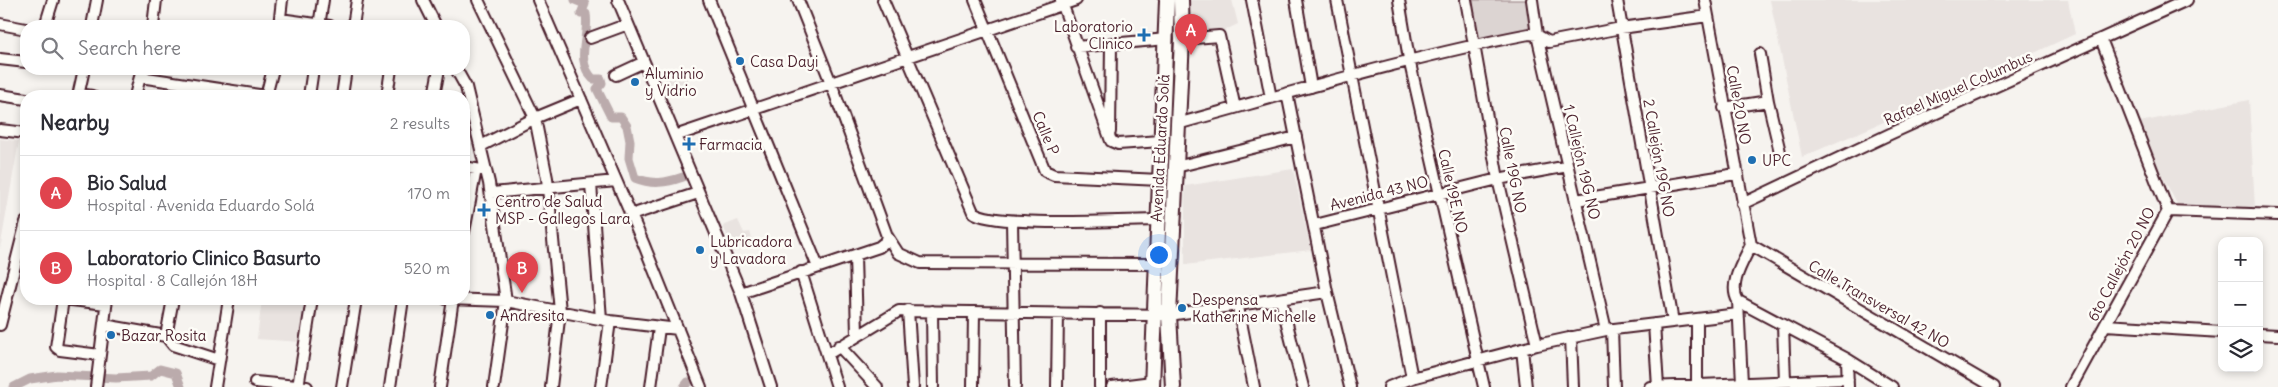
<!DOCTYPE html>
<html lang="en">
<head>
<meta charset="utf-8">
<style>
	:root { --surface:#fff; --page:#f2f2f3; --text:#2b2b33; --muted:#7c7c81; --line:#e1e1e2; --accent:#2563eb }
	body { margin:0; font-family:Delius,sans-serif; background:var(--page); color:var(--text) }
	.controls { position:absolute; right:15px; bottom:15px; display:grid; overflow:hidden; border-radius:10px; box-shadow:0 2px 8px #0003 }
	.controls button { width:45px; height:45px; display:grid; place-items:center; padding:0; border:0; border-bottom:1px solid var(--line); background:var(--surface); color:var(--text); font:25px sans-serif }
	.you { position:absolute; left:1158px; top:254px; width:18px; height:18px; margin:-12px; border:4px solid #fff; border-radius:50%; background:#1a73e8; box-shadow:0 0 0 8px #1a73e833 }
	.badge { display:grid; place-items:center; width:32px; height:32px; border-radius:50%; background:var(--accent); color:#fff; font-size:16px; font-weight:700 }
	.pin { position:absolute; translate:-50% -41px; filter:drop-shadow(0 1px 2px #0008) }
	.pin::after { content:''; position:absolute; top:26px; width:18px; height:15px; background:inherit; clip-path:polygon(0 0,100% 0,50% 100%) }
	.list { margin:0; padding:0; list-style:none }
	h2 { display:flex; justify-content:space-between; align-items:center; height:65px; margin:0; padding:0 20px; font-size:21px }
	h2 small { font-size:16px; font-weight:400; color:var(--muted) }
	.list li { display:grid; grid-template-columns:32px 1fr auto; gap:15px; align-items:center; box-sizing:border-box; height:75px; padding:0 20px; border-top:1px solid var(--line) }
	.list b { display:block; font-size:19px; white-space:nowrap }
	.list p { margin:0; font-size:16px; white-space:nowrap; color:var(--muted) }
	.list em { font-size:16px; font-style:normal; color:var(--muted) }
	.icon { flex:none; width:28px; height:28px; fill:none; stroke:currentColor; stroke-width:2; stroke-linecap:round; stroke-linejoin:round }
	.map { position:relative; flex:none; width:2278px; height:387px; overflow:hidden }
	.search { position:absolute; background:var(--surface); box-shadow:0 2px 8px #0003; left:20px; top:20px; width:450px; height:55px; display:flex; align-items:center; gap:12px; box-sizing:border-box; padding:0 18px; border-radius:20px; color:var(--muted); font-size:19px }
	.panel { position:absolute; background:var(--surface); box-shadow:0 2px 8px #0003; left:20px; top:90px; width:450px; height:215px; border-radius:20px }
	.map>svg:first-child { display:block }
	.built { fill:#e9e3e0 }
	.green { fill:#dcd4d2; stroke:#937a7e }
	.lines { fill:none; stroke-linecap:round; stroke-linejoin:round }
	.canal { stroke:#bbabac; stroke-width:9 }
	.minor-casing { stroke:#4a1f2b; stroke-width:14 }
	.major-casing { stroke:#4a1f2b; stroke-width:18 }
	.minor { stroke:#fdfcf7; stroke-width:10 }
	.major { stroke:#fdfcf7; stroke-width:14 }
	.poi-dot { fill:#1f6fb2; stroke:#fdfcf7; stroke-width:2 }
	.labels { text-anchor:middle; dominant-baseline:central; stroke-width:5; stroke-linejoin:round; paint-order:stroke }
	.poi-label { font-size:15px; fill:#4a1f2b; stroke:#fdfcf7; text-anchor:start }
	.street-label { font-size:15px; fill:#4a1f2b; stroke:#fdfcf7 }
</style>
</head>
<body>
<div class="map">
<svg width="2278" height="387" viewBox="0 0 2278 387">
	<rect width="100%" height="100%" fill="#f6f3ef"/>
	<filter id="ink" filterUnits="userSpaceOnUse"><feTurbulence type="fractalNoise" baseFrequency=".02" numOctaves="2"/><feDisplacementMap in="SourceGraphic" scale="10" xChannelSelector="R" yChannelSelector="G"/><feConvolveMatrix kernelMatrix="1 2 1 2 8 2 1 2 1" color-interpolation-filters="sRGB"/></filter>
	<g filter="url(#ink)">
		<path class="built" d="M1189,0H1232L1238,24L1221,32L1189,36Z
			M1770,0H2068L2075,34L1993,72L1989,69L1940,89V98L1802,157Z
			M685,73L690,87L665,95L661,81Z
			M2249,100L2255,208L2177,204L2135,123Z
			M0,139L19,141L0,249Z
			M1293,169L1311,250L1185,265V186Z
			M738,220L744,233L750,232L754,245L734,252L723,226Z
			M262,299H308L301,342L257,339Z"/>
		<path class="green" d="M1470,0H1529L1534,31L1478,41Z"/>
		<g class="lines">
			<path class="canal" d="M575,0L585,4L581,14H586C590,37 574,59 593,79H601L602,83L597,89L611,117H621L627,126L630,141L629,158L635,178C652,185 666,183 683,177
				M14,387L30,379L57,375L116,378L151,376L160,369L176,373L181,387
				M684,387L688,382"/>
			<g class="minor-casing">
				<path id="minor" d="M423,0L436,26
					M478,0L535,118L547,178L560,311L551,387
					M538,0L644,245L701,387
					M618,0L741,293L771,387
					M709,0L818,267
					M798,0L831,83L887,236L898,253L920,263L1157,264
					M883,0L973,212C995,228 1124,220 1158,220
					M975,0L1045,171L1054,175L1160,180
					M1061,0L1111,141L1118,144L1161,141
					M1252,0L1271,98
					M1296,0L1311,87
					M1337,0L1412,378L1389,387
					M1399,0L1409,59L1484,387
					M1466,0L1498,179L1537,345
					M1532,0L1537,35L1606,330
					M1617,0L1673,322
					M1705,0L1751,245
					M280,19L330,26
					M0,24L26,29
					M45,26L53,0
					M92,26L97,0
					M153,26L156,0
					M279,26L282,0
					M319,26L323,0
					M353,26L357,0
					M590,38L628,24
					M1182,39L1219,36L1235,108
					M1076,47L1167,39
					M0,59L26,62
					M456,69L466,87L489,183L506,301L494,387
					M616,75L644,62
					M140,77L266,96L273,69
					M1287,93L1327,292L1350,387
					M79,94L92,96
					M0,95L26,99
					M78,96L84,69
					M135,96L142,69
					M309,96L313,69
					M342,96L346,69
					M387,96L391,69
					M434,96L439,69
					M1768,101L1780,152
					M1724,108L1768,101L1760,54
					M1177,124C1294,92 1409,57 1529,34L1537,35L1549,42L1621,28L1708,16
					M0,130L26,133
					M1110,132L1111,43
					M675,136L1076,0
					M481,146L535,118L581,99
					M464,167L481,170
					M1176,167L1296,137
					M591,184L601,319
					M492,193L616,181
					M1576,200L1736,174
					M1742,204L1890,134L2187,0
					M2168,211L2278,215
					M631,215L698,193
					M1012,221L1015,387
					M1315,225L1498,179L1568,166
					M464,232L476,169
					M1751,245L1994,387
					M855,255L857,335
					M801,272L837,387
					M741,293L879,247L885,242L887,236
					M63,299L56,347L60,350L100,355
					M63,299L106,304
					M446,299L506,301L610,321L678,329
					M1281,300L1303,387
					M1738,301L1847,359L1892,387
					M1238,307L1254,387
					M908,310L913,387
					M932,311L933,387
					M1697,319V385
					M1654,324L1658,387
					M0,325L26,222
					M104,325L166,336L173,299
					M1783,325L1785,381
					M2105,325L2222,332
					M1612,329L1614,387
					M2259,334L2278,335
					M166,336L173,345L219,360
					M1571,337L1573,387
					M839,346L877,387
					M1522,349L1526,387
					M828,354L899,311L1169,315L1327,292
					M1847,359L1848,387
					M1412,378L1537,345L1606,330L1738,314
					M255,382L307,387
					M1742,383L1738,301C1728,284 1743,262 1751,245
					M96,387L107,299
					M215,387L229,299
					M298,387L312,299
					M342,387L356,299
					M390,387L403,299
					M440,387L453,299
					M601,387L610,321
					M651,387L659,328
					M973,387L974,312
					M1057,387L1058,313
					M1100,387V313
					M1112,387L1152,382
					M1650,387L1848,379
					M2071,387L2168,211L2101,39"/>
			</g>
			<g class="major-casing">
				<path id="major" d="M1152,387L1167,0
					M1173,387L1169,315L1182,39L1181,0"/>
			</g>
			<use href="#minor" class="minor"/>
			<use href="#major" class="major"/>
		</g>
	</g>
	<g class="poi-dot">
		<path d="M1141.5 27.5h5v5h5v5h-5v5h-5v-5h-5v-5h5z"/>
		<circle cx="740" cy="61" r="5"/>
		<circle cx="635" cy="82" r="5"/>
		<path d="M686.5 136.5h5v5h5v5h-5v5h-5v-5h-5v-5h5z"/>
		<circle cx="1752" cy="160" r="5"/>
		<path d="M481.5 202.5h5v5h5v5h-5v5h-5v-5h-5v-5h5z"/>
		<circle cx="700" cy="250" r="5"/>
		<circle cx="1182" cy="308" r="5"/>
		<circle cx="490" cy="315" r="5"/>
		<circle cx="111" cy="335" r="5"/>
	</g>
	<g class="labels">
		<g class="poi-label">
			<text x="1133" y="26" text-anchor="end">Laboratorio<tspan x="1133" dy="17">Clinico</tspan></text>
			<text x="750" y="61">Casa Dayi</text>
			<text x="645" y="73">Aluminio<tspan x="645" dy="17">y Vidrio</tspan></text>
			<text x="699" y="144">Farmacia</text>
			<text x="1762" y="160">UPC</text>
			<text x="495" y="201">Centro de Salud<tspan x="495" dy="17">MSP - Gallegos Lara</tspan></text>
			<text x="710" y="241">Lubricadora<tspan x="710" dy="17">y Lavadora</tspan></text>
			<text x="1192" y="299">Despensa<tspan x="1192" dy="17">Katherine Michelle</tspan></text>
			<text x="500" y="315">Andresita</text>
			<text x="121" y="335">Bazar Rosita</text>
		</g>
		<g class="street-label">
			<text transform="translate(1958 88) rotate(-24)">Rafael Miguel Columbus</text>
			<text transform="translate(1739 105) rotate(80)">Calle 20 NO</text>
			<text transform="translate(1046 133) rotate(67)">Calle P</text>
			<text transform="translate(1160 148) rotate(-87)">Avenida Eduardo Solá</text>
			<text transform="translate(1659 158) rotate(80)">2 Callejón 19G NO</text>
			<text transform="translate(1582 162) rotate(77)">1 Callejón 19G NO</text>
			<text transform="translate(1513 170) rotate(79)">Calle 19G NO</text>
			<text transform="translate(1453 191) rotate(77)">Calle 19E NO</text>
			<text transform="translate(1379 193) rotate(-14)">Avenida 43 NO</text>
			<text transform="translate(2121 264) rotate(-62)">6to Callejón 20 NO</text>
			<text transform="translate(1879 304) rotate(30)">Calle Transversal 42 NO</text>
		</g>
	</g>
</svg>
<div class="controls">
<button>+</button>
<button>−</button>
<button><svg class="icon" aria-label="layers" viewBox="0 0 24 24"><path d="M12 4l9 5-9 5-9-5zM3 14l9 5 9-5"/></svg></button>
</div>
<div class="you"></div>
<div class="pin badge" style="left:1191px;top:55px;background:#e0444e">A</div>
<div class="pin badge" style="left:522px;top:293px;background:#e0444e">B</div>
<div class="search"><svg class="icon" aria-label="search" viewBox="0 0 24 24"><circle cx="10" cy="10" r="6"/><path d="M15 15l6 6"/></svg>Search here</div>
<section class="panel">
<h2>Nearby<small>2 results</small></h2>
<ul class="list">
<li><span class="badge" style="background:#e0444e">A</span><div><b>Bio Salud</b><p>Hospital · Avenida Eduardo Solá</p></div><em>170 m</em></li>
<li><span class="badge" style="background:#e0444e">B</span><div><b>Laboratorio Clinico Basurto</b><p>Hospital · 8 Callejón 18H</p></div><em>520 m</em></li>
</ul>
</section>
</div>
</body>
</html>
